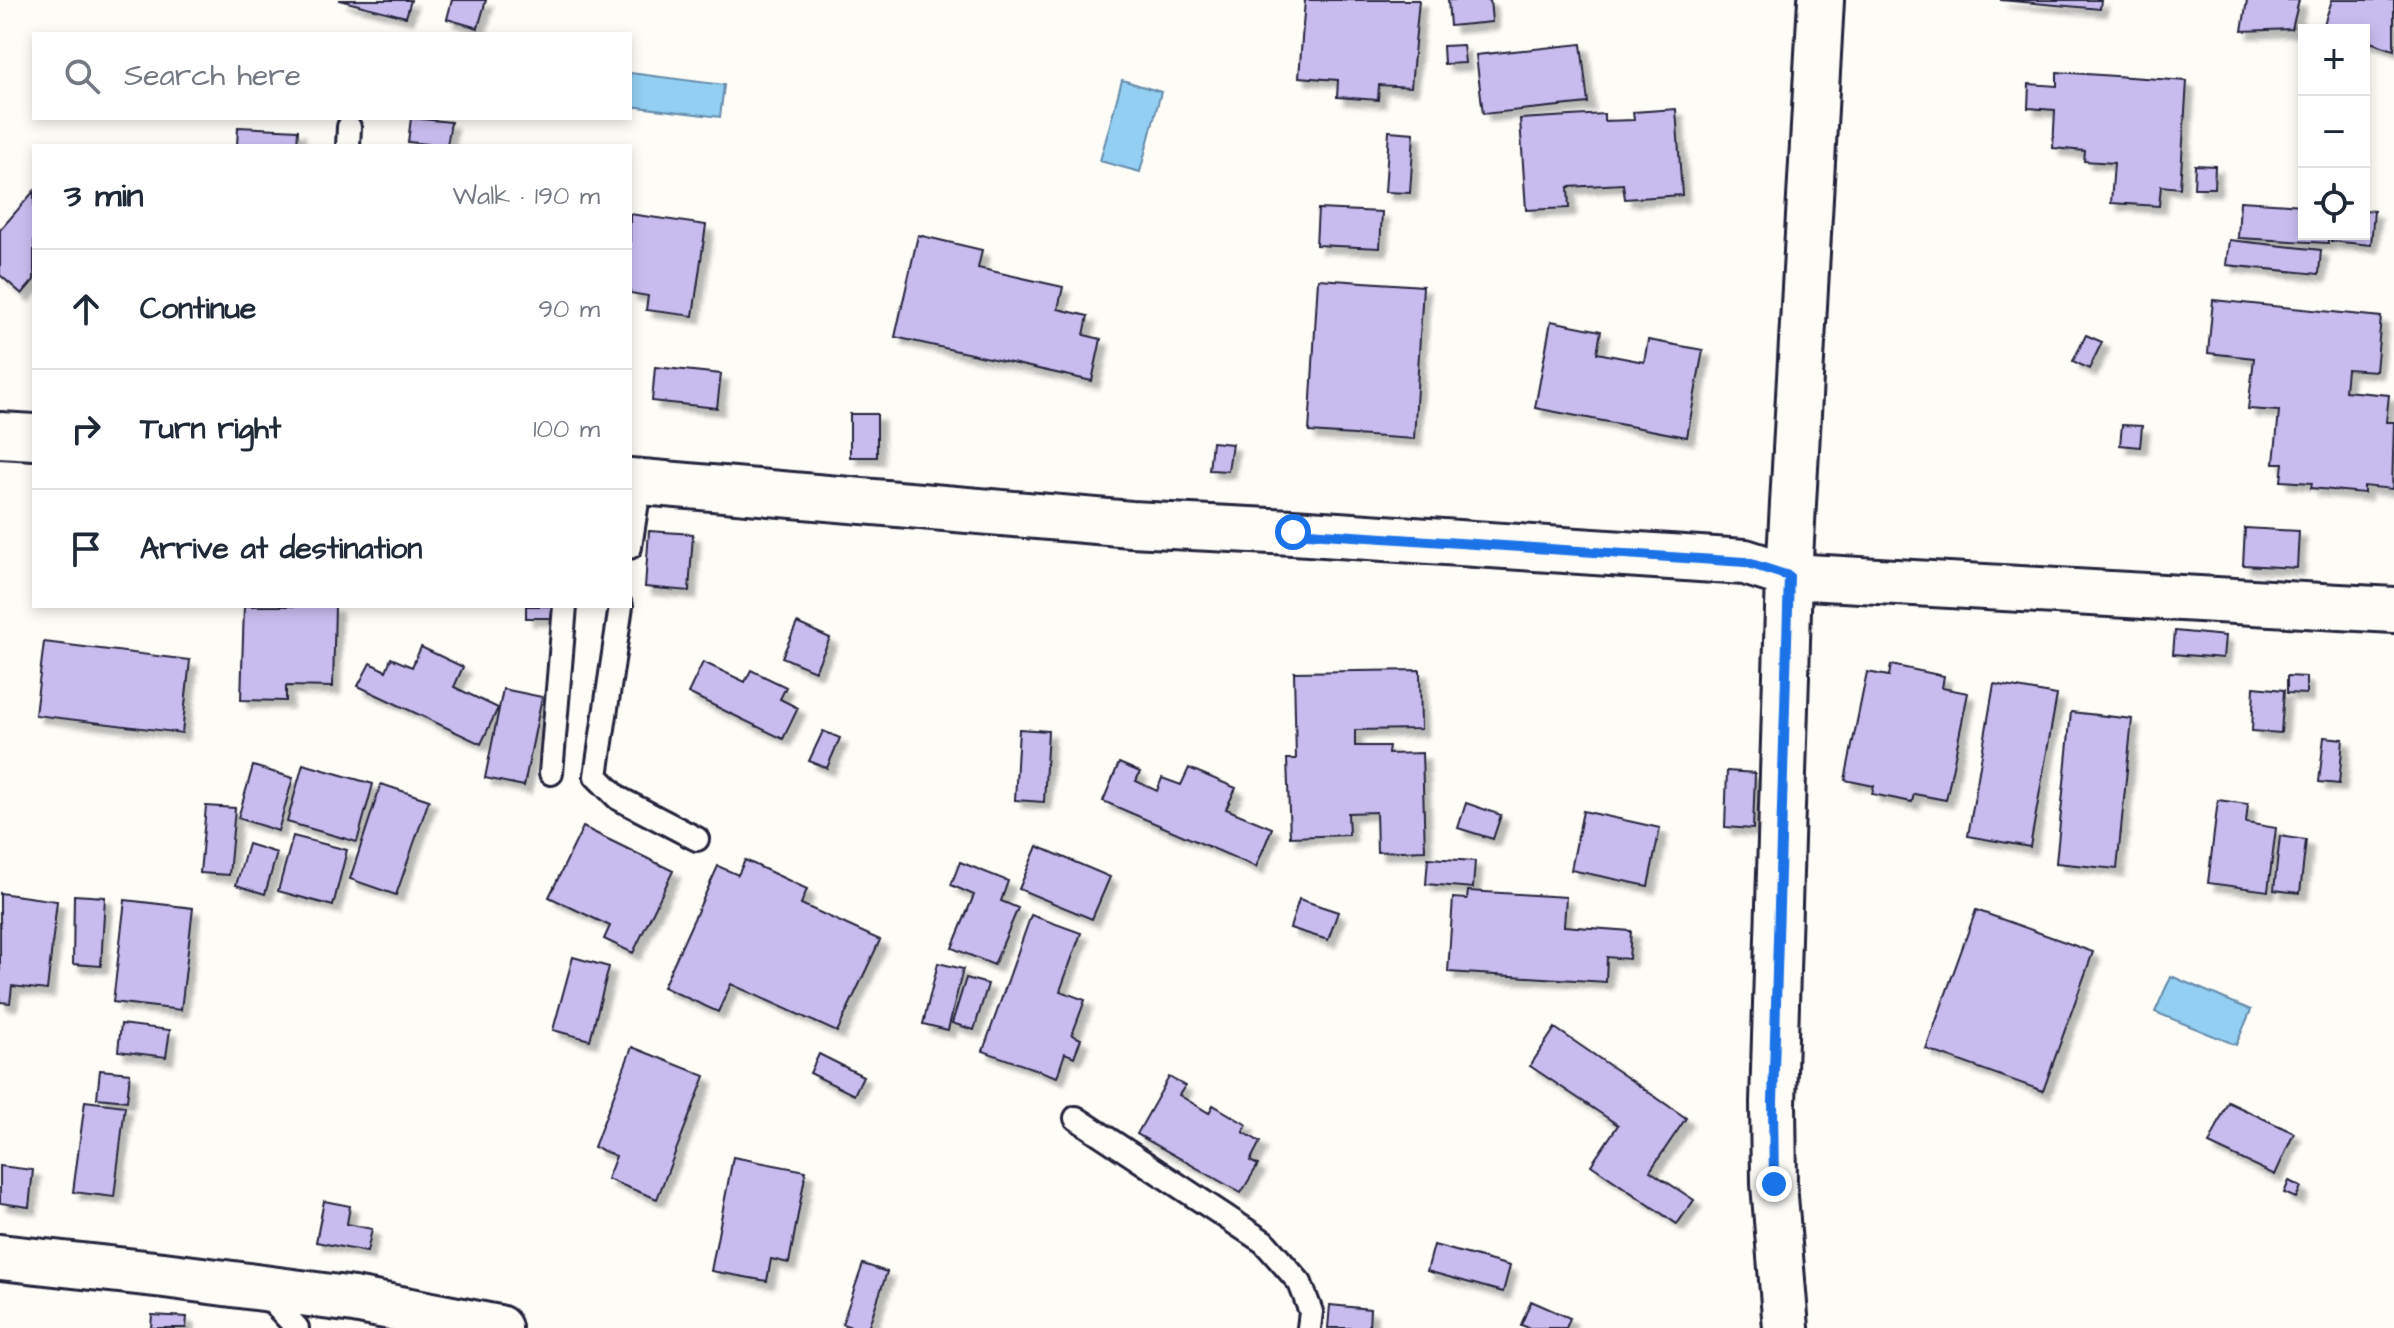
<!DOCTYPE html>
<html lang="en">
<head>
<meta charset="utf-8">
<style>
	:root { --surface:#fff; --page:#f6f6f7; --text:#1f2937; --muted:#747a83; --line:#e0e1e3 }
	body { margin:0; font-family:"Architects Daughter",sans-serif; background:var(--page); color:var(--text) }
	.controls { position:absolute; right:24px; top:24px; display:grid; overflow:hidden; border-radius:0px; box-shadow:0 4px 12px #0003 }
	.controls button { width:72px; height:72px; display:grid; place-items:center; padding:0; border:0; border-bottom:2px solid var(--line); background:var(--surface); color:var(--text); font:40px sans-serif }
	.stop { position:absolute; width:24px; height:24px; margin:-18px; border:6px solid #1a73e8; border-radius:50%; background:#fff }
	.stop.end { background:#1a73e8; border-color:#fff; box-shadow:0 2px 8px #0008 }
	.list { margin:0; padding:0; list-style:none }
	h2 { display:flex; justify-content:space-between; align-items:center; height:104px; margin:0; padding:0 32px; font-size:34px }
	h2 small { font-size:26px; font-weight:400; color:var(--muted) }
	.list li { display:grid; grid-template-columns:52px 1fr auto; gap:24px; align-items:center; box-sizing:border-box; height:120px; padding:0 32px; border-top:2px solid var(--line) }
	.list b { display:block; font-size:30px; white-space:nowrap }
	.list em { font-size:26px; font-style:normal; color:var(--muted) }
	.icon { flex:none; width:44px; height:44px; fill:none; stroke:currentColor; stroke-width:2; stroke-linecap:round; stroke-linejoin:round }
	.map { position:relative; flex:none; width:2394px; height:1328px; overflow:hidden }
	.search { position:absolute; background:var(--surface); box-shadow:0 4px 12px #0003; left:32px; top:32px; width:600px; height:88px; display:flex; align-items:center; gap:20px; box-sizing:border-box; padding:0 28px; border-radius:0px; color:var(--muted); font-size:30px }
	.panel { position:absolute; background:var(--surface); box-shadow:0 4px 12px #0003; left:32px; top:144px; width:600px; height:464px; border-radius:0px }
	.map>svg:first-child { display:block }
	.water { fill:#92cff2; stroke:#658aa9; stroke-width:2 }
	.building { fill:#c8bcee; stroke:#22223b; stroke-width:2; filter:url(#shadow) }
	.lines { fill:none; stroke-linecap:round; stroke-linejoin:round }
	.lane-casing { stroke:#22223b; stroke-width:28 }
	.street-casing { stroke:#22223b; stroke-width:50 }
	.lane { stroke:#fdfcf7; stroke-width:22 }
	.street { stroke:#fdfcf7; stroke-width:44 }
	.route { stroke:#1a73e8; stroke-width:10 }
</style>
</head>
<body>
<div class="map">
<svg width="2394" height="1328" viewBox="0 0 2394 1328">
	<defs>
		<filter id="shadow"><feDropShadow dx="7" dy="7" stdDeviation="2" flood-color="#0004"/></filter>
	</defs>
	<rect width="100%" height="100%" fill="#fdfcf7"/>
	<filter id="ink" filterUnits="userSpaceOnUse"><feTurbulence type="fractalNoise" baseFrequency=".0125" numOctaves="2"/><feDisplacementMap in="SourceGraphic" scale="16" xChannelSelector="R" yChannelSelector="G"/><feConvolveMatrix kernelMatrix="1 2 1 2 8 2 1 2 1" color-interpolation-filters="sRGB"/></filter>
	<g filter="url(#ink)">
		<path class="water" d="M630,73L724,85L720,117L630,106Z
			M1122,80L1161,92L1140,172L1100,161Z
			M2171,976L2251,1010L2236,1045L2155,1012Z"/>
		<path class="building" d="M339,0H411L406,17Z
			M452,0H486L478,28L447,19Z
			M1305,0H1419L1411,87L1379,85L1378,100L1337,97L1338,80L1299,77Z
			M1448,0H1490L1492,22L1450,26Z
			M2000,0H2101L2100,9Z
			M2247,0H2299L2292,29L2242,31Z
			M2332,0H2394V50L2364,40V30H2333L2323,27Z
			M1581,44L1588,103L1483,114L1476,55Z
			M1463,45L1465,63L1444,64L1443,46Z
			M2057,72L2187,81L2180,188L2161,186L2159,206L2111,203L2114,163L2084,161L2085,151L2053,148L2055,110L2028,108L2029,84L2057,86Z
			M1676,109L1682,195L1625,199L1623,184L1568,187L1569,208L1526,210L1520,119L1604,114V121L1634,120L1633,112Z
			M411,118L451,122L447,146L408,142Z
			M238,127L298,130L297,146H237Z
			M1389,131L1414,133L1410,193L1385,192Z
			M2195,165L2215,166L2214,188H2194Z
			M34,191V280L22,294L0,275V230Z
			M2240,201L2304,205V234H2328V243L2238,238Z
			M1318,209L1382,212L1380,248L1316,245Z
			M2364,210L2374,211L2371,245L2331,241V234H2364Z
			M630,214L706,225L693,316L646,310L648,296L630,293Z
			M918,235L982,250L978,268L1063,287L1058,309L1088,316L1084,335L1101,339L1092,381L895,337Z
			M2229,240L2321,250L2319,274L2226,265Z
			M1318,279L1423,286L1414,439L1309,432Z
			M2213,300L2381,317L2376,371L2347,369L2345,391L2389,395L2386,422H2394L2392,489L2364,486V493L2311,488L2312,483L2281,481L2283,463H2274L2279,411L2248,409L2254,358L2208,353Z
			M1551,321L1601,331L1597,353L1644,362L1648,340L1703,350L1687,437L1535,408Z
			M2086,335L2102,342L2089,369L2073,361Z
			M655,367L721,374L717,408L652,401Z
			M850,414H877V457H850Z
			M2122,425L2142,426L2140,447L2120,445Z
			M1212,442L1232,444L1228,471L1209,470Z
			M2245,528L2299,531L2297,568L2243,565Z
			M649,531L693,534L689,591L645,587Z
			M244,606H335L333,687L286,686V701L241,700Z
			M526,606H554L555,618H526Z
			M797,623L830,638L815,671L782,657Z
			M2175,631L2225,636L2223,658L2173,654Z
			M44,642L190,660L182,733L35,715Z
			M421,647L463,667L454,687L498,708L481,744L358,686L370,663L386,671L391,658L412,667Z
			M703,662L745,682L751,670L786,687L780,699L798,708L783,739L688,693Z
			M1891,665L1944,676L1942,688L1968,693L1946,800L1914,794L1912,802L1872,794L1874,786L1845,780L1867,672L1889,676Z
			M1420,670L1421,729L1355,730V746H1389L1388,754L1422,753L1425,850L1377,852L1376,812L1348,813L1349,835L1290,837L1287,759H1296L1294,672Z
			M2287,676L2306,677V694L2287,693Z
			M1994,684L2057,695L2030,847L1968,836Z
			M2254,687L2284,690L2281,733L2252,731Z
			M503,689L542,697L524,786L485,778Z
			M2071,712L2132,719L2117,869L2056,863Z
			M1019,729L1048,731L1044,802L1015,800Z
			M823,731L840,738L827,768L809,761Z
			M2324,737L2343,739L2339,784L2319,782Z
			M1119,763L1140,772L1136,781L1157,791L1162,778L1181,785L1189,768L1236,788L1226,809L1272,828L1256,867L1103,801Z
			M303,764L373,784L357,842L287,822Z
			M253,766L293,778L278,831L238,818Z
			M1727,771L1755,773L1753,829L1725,827Z
			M381,784L429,800L396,895L350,879Z
			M2218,800L2248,804L2246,823L2276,828L2268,891L2208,883Z
			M1466,803L1501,815L1493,839L1458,828Z
			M206,806L235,808L229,875L200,873Z
			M1583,811L1660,828L1648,886L1571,870Z
			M583,827L673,871L633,953L604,939L610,926L549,897Z
			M293,836L347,850L333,906L278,891Z
			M2280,836L2306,840L2300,893L2274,890Z
			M248,844L277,853L265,894L236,885Z
			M1037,846L1110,877L1092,919L1019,889Z
			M1428,858L1475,861L1473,888L1426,884Z
			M745,860L807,889L801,904L880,940L837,1032L731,984L718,1012L663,987L718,866L738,875Z
			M960,862L1008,881L1001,901L1018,908L994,965L952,948L974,895L951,885Z
			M1468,891L1566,897L1564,926L1631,931L1629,959L1607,957L1606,982L1448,972L1453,898L1467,899Z
			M0,893L57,901L47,990L12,986L10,1003L0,1002Z
			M74,895L105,897L101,966L73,964Z
			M1299,899L1338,912L1328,940L1290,928Z
			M125,900L193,908L181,1010L113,1002Z
			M1976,910L2093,952L2043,1091L1926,1049Z
			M1031,915L1081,933L1060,991L1085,1000L1072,1035L1081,1039L1074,1057L1065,1053L1057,1077L983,1051Z
			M573,957L609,967L590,1040L553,1030Z
			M938,963L963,969L948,1030L923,1024Z
			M966,978L988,984L974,1030L952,1023Z
			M121,1024L170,1030L166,1057L118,1051Z
			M1555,1028L1686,1118L1650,1171L1694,1200L1677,1224L1591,1165L1618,1125L1530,1066Z
			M632,1047L705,1076L657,1199L607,1179L616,1156L594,1147Z
			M819,1054L863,1076L854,1095L810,1073Z
			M100,1070L130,1073L127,1101L97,1098Z
			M1169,1077L1185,1086L1179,1095L1209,1113L1213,1105L1247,1125L1243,1132L1260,1142L1250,1161L1258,1165L1241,1193L1137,1134Z
			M85,1101L125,1106L114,1197L73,1192Z
			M2228,1102L2294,1133L2275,1175L2209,1144Z
			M733,1157L806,1171L789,1263L771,1259L767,1281L711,1271Z
			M0,1166L33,1170L29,1207L0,1203Z
			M2289,1181L2301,1187L2296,1198L2284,1193Z
			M324,1201L350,1206L347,1224L372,1229L367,1252L316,1242Z
			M1434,1245L1510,1266L1503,1292L1427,1271Z
			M863,1264L887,1272L868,1328H855L842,1324Z
			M1531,1301L1570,1318L1566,1328H1529L1521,1325Z
			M1330,1305L1370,1309L1369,1328H1328Z
			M152,1315L187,1317L186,1328H151Z"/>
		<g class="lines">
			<g class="lane-casing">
				<path id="lane" d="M348,146L349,127
					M630,547L640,482
					M621,606L596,776L618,798L697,839
					M551,773L565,606
					M1076,1118L1264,1242L1300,1283L1311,1312L1309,1328
					M262,1291L297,1328"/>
			</g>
			<g class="street-casing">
				<path id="street" d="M0,435L34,437
					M630,481L1131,524L1293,532L1745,562L1789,576L2394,610
					M0,1257L164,1275L354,1300L499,1328
					M1786,1328L1774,1184L1773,1103L1789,576L1821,0"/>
			</g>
			<use href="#lane" class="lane"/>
			<use href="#street" class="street"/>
		</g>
	</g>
	<g class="lines" filter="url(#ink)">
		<path class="route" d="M1293,532L1745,562L1789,576L1773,1103L1774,1184"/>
	</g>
</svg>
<div class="controls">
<button>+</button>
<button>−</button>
<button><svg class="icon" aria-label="locate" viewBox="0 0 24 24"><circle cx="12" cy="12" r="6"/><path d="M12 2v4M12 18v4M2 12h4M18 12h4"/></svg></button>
</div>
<div class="stop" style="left:1293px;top:532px"></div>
<div class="stop end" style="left:1774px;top:1184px"></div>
<div class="search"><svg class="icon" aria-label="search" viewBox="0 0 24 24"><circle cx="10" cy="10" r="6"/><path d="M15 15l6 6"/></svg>Search here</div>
<section class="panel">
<h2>3 min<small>Walk · 190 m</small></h2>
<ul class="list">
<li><svg class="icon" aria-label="ahead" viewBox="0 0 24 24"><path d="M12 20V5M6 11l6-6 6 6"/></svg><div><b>Continue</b></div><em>90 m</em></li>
<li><svg class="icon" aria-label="right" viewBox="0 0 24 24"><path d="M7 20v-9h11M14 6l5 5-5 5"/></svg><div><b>Turn right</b></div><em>100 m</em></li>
<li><svg class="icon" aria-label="arrive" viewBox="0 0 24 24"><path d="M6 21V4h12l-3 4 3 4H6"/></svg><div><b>Arrive at destination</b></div></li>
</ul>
</section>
</div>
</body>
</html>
